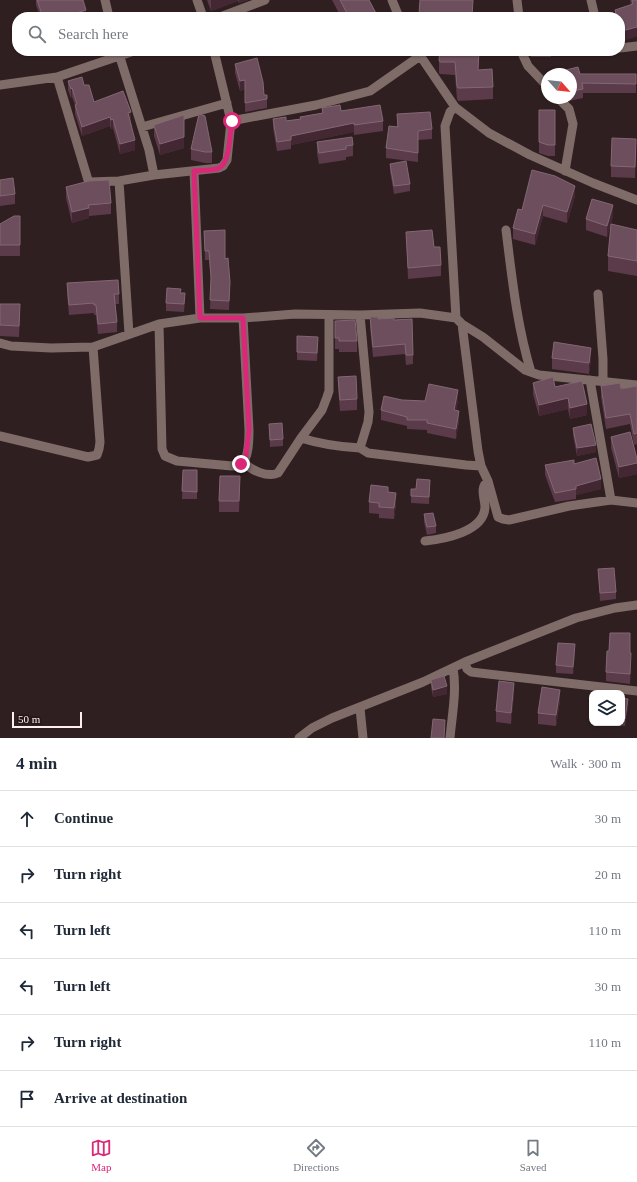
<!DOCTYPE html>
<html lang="en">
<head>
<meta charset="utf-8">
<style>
	:root { --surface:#fff; --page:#f2f2f3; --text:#1f2937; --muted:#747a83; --line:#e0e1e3; --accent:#db2777 }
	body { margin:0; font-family:Georgia,serif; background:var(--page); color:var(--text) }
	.controls { position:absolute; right:12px; bottom:12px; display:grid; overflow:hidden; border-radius:8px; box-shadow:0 1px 3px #0004 }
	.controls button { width:36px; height:36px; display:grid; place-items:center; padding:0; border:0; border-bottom:1px solid var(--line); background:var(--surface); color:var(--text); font:20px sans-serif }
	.compass { position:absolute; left:541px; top:68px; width:36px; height:36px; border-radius:50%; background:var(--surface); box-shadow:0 1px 3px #0004; rotate:117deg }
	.scale { position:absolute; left:12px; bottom:10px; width:70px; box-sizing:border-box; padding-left:4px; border:2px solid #fbeff0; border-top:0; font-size:11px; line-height:14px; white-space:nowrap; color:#fbeff0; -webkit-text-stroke:3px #261518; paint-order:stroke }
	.stop { position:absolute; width:12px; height:12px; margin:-9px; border:3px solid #db2777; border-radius:50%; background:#fff }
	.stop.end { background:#db2777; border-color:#fff; box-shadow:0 1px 4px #0008 }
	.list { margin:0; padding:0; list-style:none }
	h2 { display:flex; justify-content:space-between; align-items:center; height:52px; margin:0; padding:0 16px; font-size:17px }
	h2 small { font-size:13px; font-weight:400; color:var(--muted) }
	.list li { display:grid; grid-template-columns:26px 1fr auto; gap:12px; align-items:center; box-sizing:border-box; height:56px; padding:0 16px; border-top:1px solid var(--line) }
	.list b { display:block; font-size:15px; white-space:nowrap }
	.list em { font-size:13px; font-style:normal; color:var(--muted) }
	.icon { flex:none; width:22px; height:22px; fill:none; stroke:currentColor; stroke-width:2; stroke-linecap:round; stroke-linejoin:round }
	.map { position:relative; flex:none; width:637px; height:738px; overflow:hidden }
	.search { position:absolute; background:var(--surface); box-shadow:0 1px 3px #0004; left:12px; right:12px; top:12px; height:44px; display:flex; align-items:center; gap:10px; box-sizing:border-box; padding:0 14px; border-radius:16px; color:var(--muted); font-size:15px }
	.sheet { height:388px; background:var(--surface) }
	nav { display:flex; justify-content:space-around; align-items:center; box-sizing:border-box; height:56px; border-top:1px solid var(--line); background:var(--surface); font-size:11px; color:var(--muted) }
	nav a { display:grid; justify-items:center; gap:2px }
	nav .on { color:var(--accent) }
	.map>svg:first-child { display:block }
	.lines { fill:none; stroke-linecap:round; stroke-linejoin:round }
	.minor { stroke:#7f6c69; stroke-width:9 }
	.wall { fill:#5b3b4a }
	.shaded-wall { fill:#432732 }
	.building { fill:#6c4e5c; stroke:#836773 }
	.route { stroke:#db2777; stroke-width:5 }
</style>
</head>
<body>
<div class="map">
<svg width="637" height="738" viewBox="0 0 637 738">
	<rect width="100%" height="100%" fill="#301f21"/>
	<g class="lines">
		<path class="minor" d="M105,0L109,17
			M197,0L203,17
			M392,0L399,17
			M517,0L519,17
			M591,0L595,17
			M220,17L265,0
			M620,48L637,46
			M417,51L455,107L489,133L530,155L593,183L637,200
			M521,51L528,66L547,86
			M57,77L88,180L90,182L119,181L154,175L149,150L118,51
			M0,85L57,77L134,51
			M558,98L569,109L573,124L565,171
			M455,107L450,112L445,126L456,318
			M231,121L316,105L370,91L420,56
			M142,127L227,103
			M194,171L200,318
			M154,175L219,168L223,166L227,160L231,121L214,51
			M119,181L129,334
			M506,230C512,278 517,326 531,372
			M598,294L603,359V381
			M360,315L369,412L368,422L360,448L368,453L466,465L481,466
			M159,324L162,449L165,456L177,461L232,466C235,466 239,466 241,464C249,459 249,439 249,430L243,318
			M462,324L478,451L481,466L488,481L498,517L503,519L509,520L569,506L611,500L637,503
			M0,343L11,346L51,348L93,347L159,324L200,318H243L295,314L360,315L420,313L456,318L462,324L483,337L525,370L539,375L637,385
			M590,380L611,500
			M0,436L88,457L97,455L99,449L100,442L93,347
			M301,438C320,444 340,447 360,448
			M243,462C251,470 267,478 278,473L301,438L322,410L327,397L329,391V315
			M425,541C444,539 484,532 485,507C485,498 479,488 488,481
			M465,662L467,669L471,672L637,691
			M360,708L363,738
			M299,738L312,728L332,718L423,682L465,662L576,618L615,608L637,605
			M450,738C452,715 457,691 453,668"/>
	</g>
	<path class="wall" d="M36,0H83L86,17H40L36,5Z
		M207,0H248L239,3L238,1L211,11Z
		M332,0H369L378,17H341Z
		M420,0L473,12V17H419Z
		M630,0H637V36L622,41L620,35V17H615V10L631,5Z
		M531,51H583V52L551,55V57H531Z
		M479,59L478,70L493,87V99L458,101L457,99L455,75L440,74L439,73V60Z
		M235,64L264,95H267V108L245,112V89L240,91L235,73Z
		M562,71L580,74H636V93H583V98L569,101L566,98H571V74H562Z
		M68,81L84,85L94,102L131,122L135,150L120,154L113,128L111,129L110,126L82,136L75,114V105L72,97L71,98L68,90Z
		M322,108L341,111L383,121V131L354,135V132L291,145V149L277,151L273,128V119L286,121L300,119L322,113Z
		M539,110H555V156H548L539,153Z
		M397,114L432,129V139L418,140V162L386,158V148L397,127Z
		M154,125L184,148L160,155L154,136Z
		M317,142L353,145V156L346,157V160L319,164L317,153Z
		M191,149L212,152V163H205L191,160Z
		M636,150L635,178L611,177V166Z
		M390,164L410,184V191L394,194L390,171Z
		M0,180L15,194V204L0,206Z
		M66,187L111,203V214L89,216V218L72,223L66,198Z
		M575,196L567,223L543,216L535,245L513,239V228L522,210Z
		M20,216V256H0V224Z
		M613,216L607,237L586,230V219Z
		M637,230V276L608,271V256Z
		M204,231L225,259L230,290L229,310L210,309L211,283L209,260H205Z
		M406,232L434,247L441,265V276L408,279Z
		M67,283L119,294V304H115L117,322V332L98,334L96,315H94V313L69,315L67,293Z
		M181,293L185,300L184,312L166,311V303Z
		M0,304L20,315L19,337L0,336Z
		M370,317L378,319L394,320L413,355V364L406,365L405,354L373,357L370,327Z
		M335,321L357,341V352H339V349H335Z
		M318,344L317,361L297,360V352Z
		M552,358L591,359L589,374L552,369Z
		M338,377L357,399V410L340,411L338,388Z
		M533,383L555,387L587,415L570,419L568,409L539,416L533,394Z
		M601,386L621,389L637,386V444L634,445L630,424L606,429L601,397Z
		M402,400L425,401L458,400L456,411L459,421L456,439L427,433V430L407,429V426L381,420V410Z
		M269,424L283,439V446L270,447Z
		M573,428L596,452L577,456L573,435Z
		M611,437L637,459V474L619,478L611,448Z
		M545,465L601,489L576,495V499L555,502L545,475Z
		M183,470H197V499H182Z
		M430,480L429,504L411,503V489H416Z
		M240,487L239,512H219V501Z
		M388,492L396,504L394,519L379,518V514L369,513V502Z
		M424,514L436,526V533L427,535L424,522Z
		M598,569L616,592V599L600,601Z
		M575,652L573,674L556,673V665Z
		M630,653L631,663L630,684L606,681V672Z
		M431,680L447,694L433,697L431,687Z
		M514,694L511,724L496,722V711Z
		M622,698L628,706L625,726L614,725V723H622Z
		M560,701L556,726L538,724V713Z"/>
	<path class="shaded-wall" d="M211,0H238V1L211,11Z
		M239,0H248L239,3Z
		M86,10V17H64Z
		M62,12V17H50Z
		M637,27V36L622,41V31Z
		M286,51H293L286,53Z
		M245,80V89L240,91V81Z
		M72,88V97L71,98V89Z
		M131,112V122L128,123V113Z
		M110,117V126L82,136V127Z
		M113,119V128L111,129V120Z
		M354,123V132L291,145V136Z
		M184,137V148L160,155V144Z
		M135,140V150L120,154V144Z
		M575,186V196L567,223V212Z
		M543,205V216L535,245V234Z
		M613,205V216L607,237V226Z
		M89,208V218L72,223V212Z
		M591,348V359L589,374V363Z
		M458,390V400L454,420V410Z
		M568,398V409L539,416V405Z
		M587,404V415L570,419V408Z
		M459,411V421L456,439V429Z
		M596,445V452L577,456V448Z
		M637,463V474L619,478V467Z
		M601,479V489L576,495V486Z
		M396,493V504L394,519V508Z
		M575,644V652L573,674V667Z
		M631,653V663L630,684V674Z
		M514,683V694L511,724V713Z
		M447,686V694L433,697V690Z
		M560,690V701L556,726V715Z
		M628,699V706L625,726V719Z"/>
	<path class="building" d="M37,0H83L86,10L64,17L62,12L50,17H43Z
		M340,0H369L378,17H349Z
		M420,0H473L472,17H441V16L419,14Z
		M632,0H637V27L622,31L620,26V17H617L615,10L633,4Z
		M440,51H479L478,70L492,69L493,87L458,88L457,86L455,62H440L439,60Z
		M257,58L263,82L264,95H267V99L245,103V80L240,81L235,64Z
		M578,67L580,74H636V84L582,83L583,89L571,91V74H563L562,71Z
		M82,77L84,85H89L94,102L123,91L131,112L128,113L135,140L120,144L113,119L111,120L110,117L82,127L75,105L77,104L72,88L71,89L68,81Z
		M340,105L341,111L380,105L383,121L354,125V123L291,136V140L277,142L273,119L286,117V121L301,119L300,117L323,113L322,108Z
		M539,110H555V145H548L539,142Z
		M430,112L432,129L418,131V153L386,148L389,126L398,127L397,114Z
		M199,114L205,116L212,152H205L191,149Z
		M184,115V137L160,144L154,125Z
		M352,137L353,145L346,146V149L319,153L317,142Z
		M612,138L636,139L635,167L611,166Z
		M406,161L410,184L394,186L390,164Z
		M532,170L555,176L575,186L567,212L543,205L535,234L513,228L518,209L522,210Z
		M13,178L15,194L0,196V180Z
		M109,180L111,203L88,205L89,208L72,212L66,187L89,181Z
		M592,199L613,205L607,226L586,219Z
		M14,216H20V245H0V224Z
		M611,224L637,230V261L608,256Z
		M225,230V259L228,258L230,282L229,301L210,300L211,277L209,251H205L204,231Z
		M432,230L434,247H440L441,265L408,268L406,232Z
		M118,280L119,294H114L117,322L98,324L96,305H94V303L69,305L67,283Z
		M167,288L181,289L180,293H185L184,304L166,303Z
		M0,304H20L19,326L0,325Z
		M370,317H378V319L394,318V320L412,319L413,355H406L405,344L373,347Z
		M355,320L357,341H339V338H335V321Z
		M297,336L318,337L317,353L297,352Z
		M554,342L591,348L589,363L552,358Z
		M356,376L357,399L340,400L338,377Z
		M553,377L555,387L582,381L587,404L570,408L568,398L539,405L533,383Z
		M620,383L621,389L637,386V433L634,434L630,414L606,418L601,386Z
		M429,384L458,390L454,410L459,411L456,429L427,423V420H407V417L381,410L384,396L402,400L425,401Z
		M282,423L283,439L270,440L269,424Z
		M591,424L596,445L577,448L573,428Z
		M630,432L637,459V463L619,467L611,437Z
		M596,458L601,479L576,486V489L555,493L545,465L574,460V464Z
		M183,470H197V492L182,491Z
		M220,476H240L239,501H219Z
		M417,479L430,480L429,497L411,496V489H416Z
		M371,485L388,487V492L396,493L394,508L379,507V503L369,502Z
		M433,513L436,526L427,527L424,514Z
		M614,568L616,592L600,593L598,569Z
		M610,633H630V653H631L630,674L606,672L607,651H609Z
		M558,643L575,644L573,667L556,665Z
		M444,676L447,686L433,690L431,680Z
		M499,681L514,683L511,713L496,711Z
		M542,687L560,690L556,715L538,713Z
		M622,698L628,699L625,719L622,718Z
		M433,719L445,720L444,738H431Z"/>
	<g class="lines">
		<path class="route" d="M232,121C230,131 230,164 219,168C212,171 202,170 194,171L200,318H243L249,430L246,455L245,460L241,464"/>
	</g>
</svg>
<div class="controls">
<button><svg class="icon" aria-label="layers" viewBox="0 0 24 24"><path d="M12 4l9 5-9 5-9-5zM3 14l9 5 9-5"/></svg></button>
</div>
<svg class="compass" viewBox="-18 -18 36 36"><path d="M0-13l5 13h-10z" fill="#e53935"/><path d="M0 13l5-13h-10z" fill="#747a83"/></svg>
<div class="scale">50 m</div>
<div class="stop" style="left:232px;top:121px"></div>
<div class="stop end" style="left:241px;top:464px"></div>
<div class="search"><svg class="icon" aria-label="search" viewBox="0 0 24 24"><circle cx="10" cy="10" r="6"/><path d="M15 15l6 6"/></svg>Search here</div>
</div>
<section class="sheet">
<h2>4 min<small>Walk · 300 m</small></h2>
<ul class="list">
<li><svg class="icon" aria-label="ahead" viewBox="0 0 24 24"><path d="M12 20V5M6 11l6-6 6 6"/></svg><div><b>Continue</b></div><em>30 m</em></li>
<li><svg class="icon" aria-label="right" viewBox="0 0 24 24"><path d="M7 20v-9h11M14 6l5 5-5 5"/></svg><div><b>Turn right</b></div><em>20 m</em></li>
<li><svg class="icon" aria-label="left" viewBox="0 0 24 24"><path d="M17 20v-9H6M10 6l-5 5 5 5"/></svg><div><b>Turn left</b></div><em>110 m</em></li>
<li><svg class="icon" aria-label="left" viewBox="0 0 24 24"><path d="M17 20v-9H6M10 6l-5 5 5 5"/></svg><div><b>Turn left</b></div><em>30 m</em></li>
<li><svg class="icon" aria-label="right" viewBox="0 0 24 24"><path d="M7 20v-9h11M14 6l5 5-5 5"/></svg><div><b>Turn right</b></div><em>110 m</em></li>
<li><svg class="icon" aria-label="arrive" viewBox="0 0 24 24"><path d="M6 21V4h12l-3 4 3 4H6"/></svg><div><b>Arrive at destination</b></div></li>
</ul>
</section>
<nav>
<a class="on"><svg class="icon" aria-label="map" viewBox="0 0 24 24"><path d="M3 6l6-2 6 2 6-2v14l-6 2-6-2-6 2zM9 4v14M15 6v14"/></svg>Map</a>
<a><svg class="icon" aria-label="directions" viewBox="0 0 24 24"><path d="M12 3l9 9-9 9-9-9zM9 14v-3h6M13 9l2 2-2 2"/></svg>Directions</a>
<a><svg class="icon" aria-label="saved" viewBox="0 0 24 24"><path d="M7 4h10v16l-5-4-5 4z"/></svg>Saved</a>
</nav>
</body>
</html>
